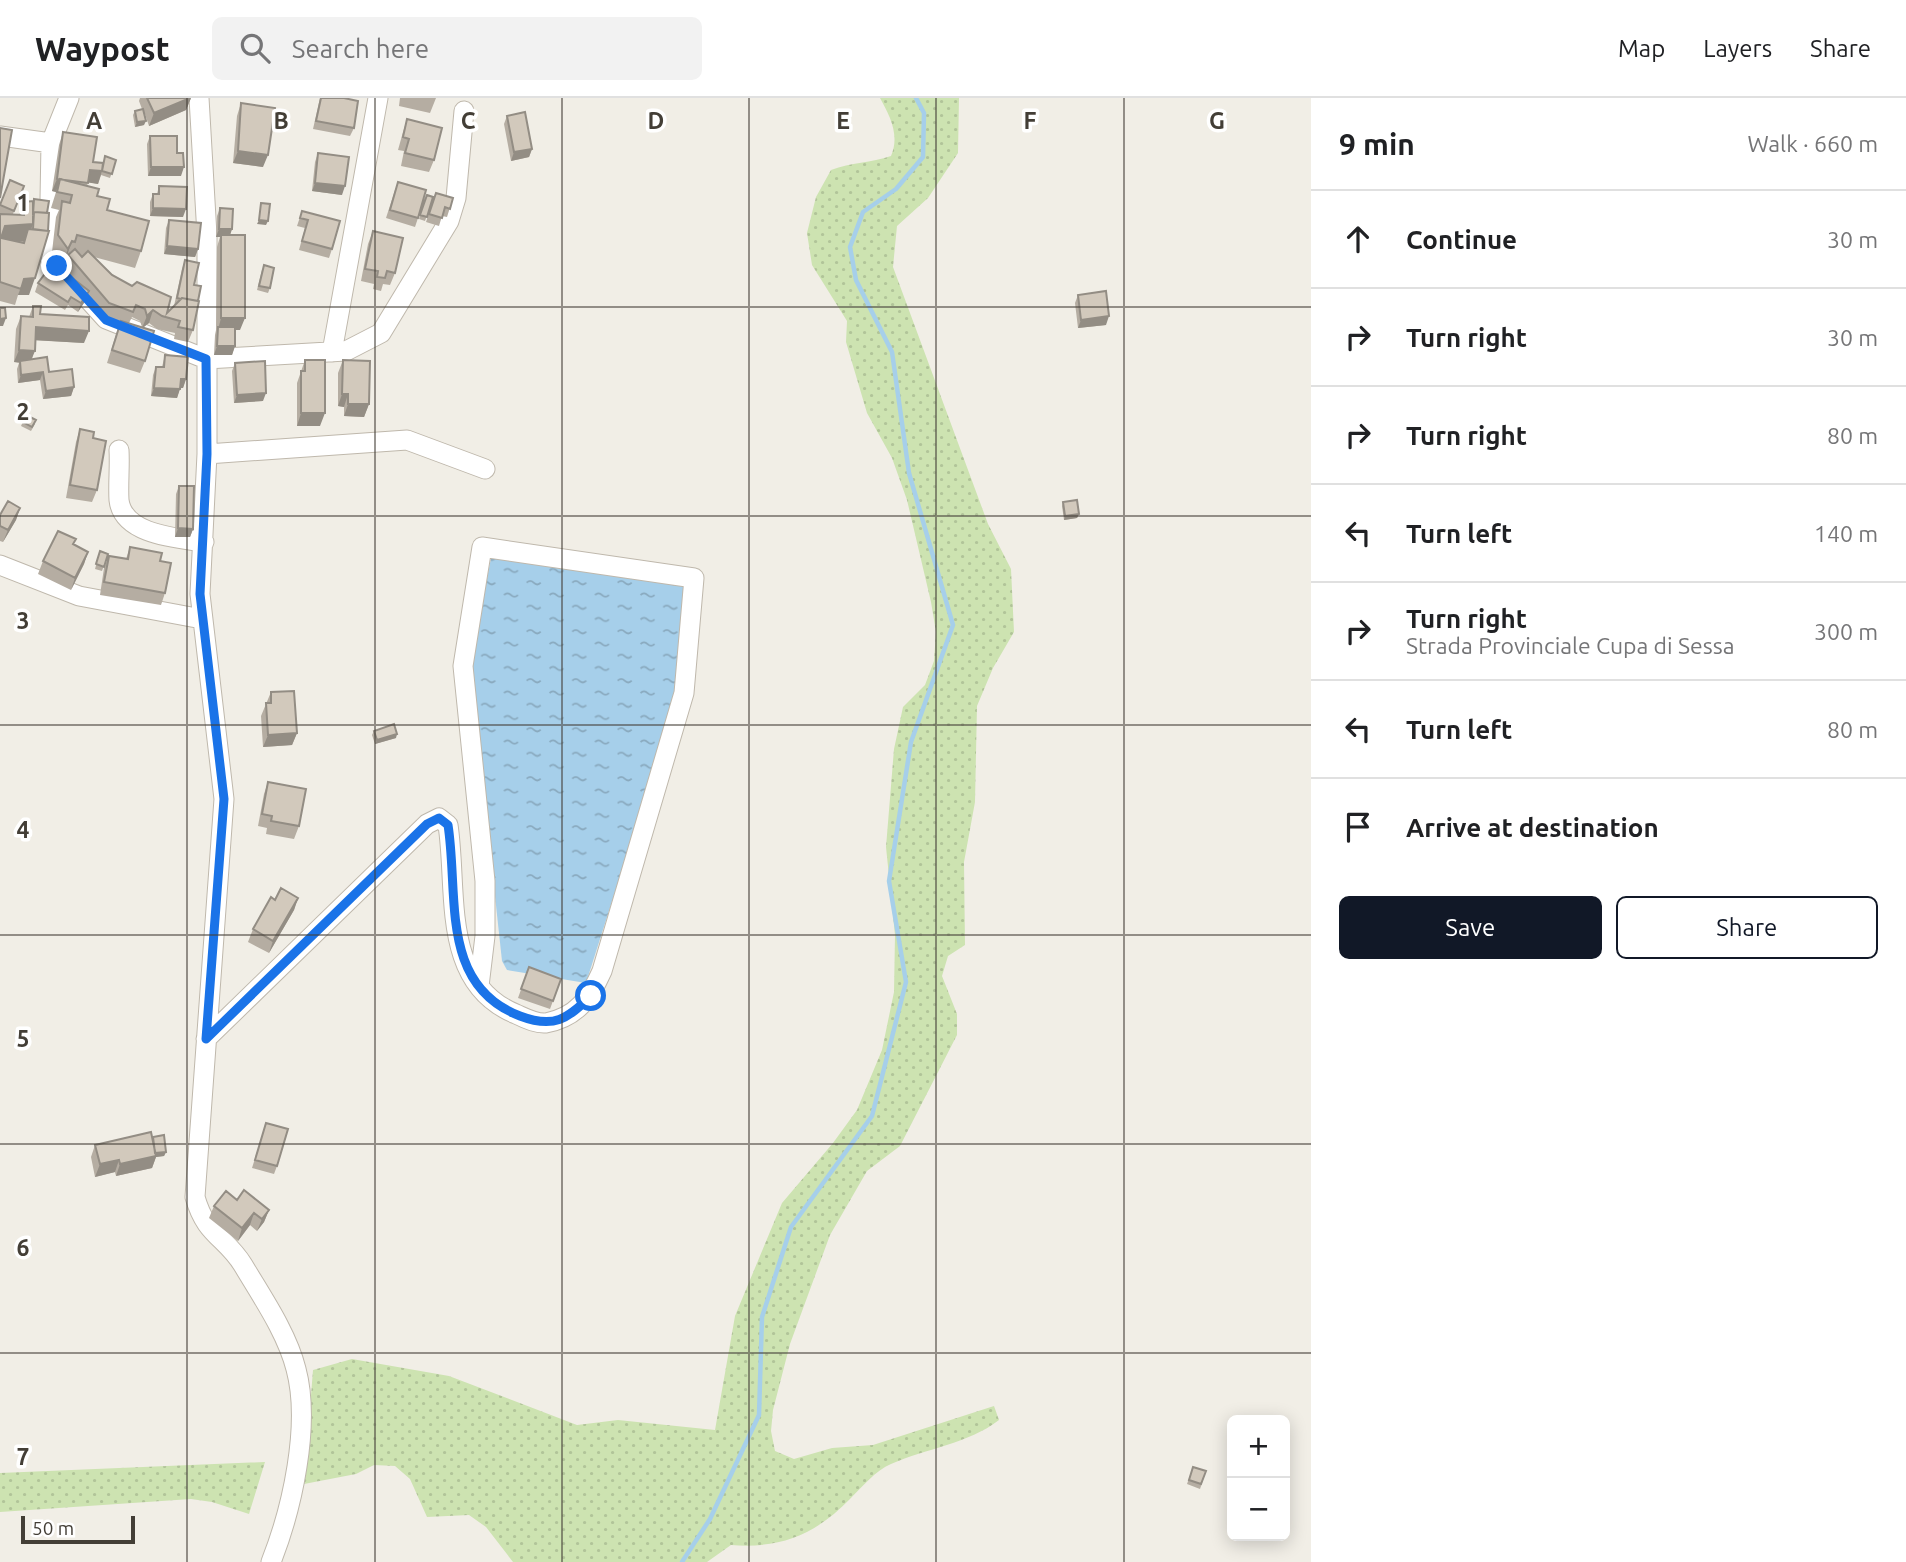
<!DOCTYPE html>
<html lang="en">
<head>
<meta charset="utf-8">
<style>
	:root { --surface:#fff; --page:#f2f2f2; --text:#202124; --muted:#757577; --line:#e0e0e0; --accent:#111827 }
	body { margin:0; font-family:Ubuntu,sans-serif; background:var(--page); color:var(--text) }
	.controls { position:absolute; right:21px; bottom:21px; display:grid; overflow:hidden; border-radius:10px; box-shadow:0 4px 18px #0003 }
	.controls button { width:63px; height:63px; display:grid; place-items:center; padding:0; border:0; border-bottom:2px solid var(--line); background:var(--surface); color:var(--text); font:35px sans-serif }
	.scale { position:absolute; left:21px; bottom:18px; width:114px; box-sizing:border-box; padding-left:7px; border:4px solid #433e36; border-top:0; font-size:19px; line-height:24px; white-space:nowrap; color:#433e36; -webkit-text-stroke:5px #fff; paint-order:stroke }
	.stop { position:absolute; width:21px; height:21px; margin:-16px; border:5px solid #1a73e8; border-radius:50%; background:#fff }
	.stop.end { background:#1a73e8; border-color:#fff; box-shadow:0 2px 7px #0008 }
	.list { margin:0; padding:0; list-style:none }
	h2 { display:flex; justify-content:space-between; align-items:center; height:91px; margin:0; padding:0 28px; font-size:30px }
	h2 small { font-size:23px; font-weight:400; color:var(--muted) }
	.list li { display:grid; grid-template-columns:46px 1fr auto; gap:21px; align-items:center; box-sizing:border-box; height:98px; padding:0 28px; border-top:2px solid var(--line) }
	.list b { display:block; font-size:26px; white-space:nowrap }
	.list p { margin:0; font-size:23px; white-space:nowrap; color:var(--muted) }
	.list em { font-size:23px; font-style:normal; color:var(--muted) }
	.actions { display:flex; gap:14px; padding:21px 28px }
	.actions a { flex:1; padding:16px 0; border:2px solid var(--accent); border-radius:10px; text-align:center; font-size:24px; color:var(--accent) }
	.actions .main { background:var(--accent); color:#fff }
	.icon { flex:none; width:38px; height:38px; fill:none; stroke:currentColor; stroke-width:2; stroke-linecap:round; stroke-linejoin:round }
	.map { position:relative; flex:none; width:1311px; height:1464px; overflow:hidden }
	header { display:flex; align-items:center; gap:42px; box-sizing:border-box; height:98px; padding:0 35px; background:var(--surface); border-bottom:2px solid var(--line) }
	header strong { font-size:33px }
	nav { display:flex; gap:38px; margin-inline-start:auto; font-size:24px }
	.search { width:490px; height:63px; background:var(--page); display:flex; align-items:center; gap:18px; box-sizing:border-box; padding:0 24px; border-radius:10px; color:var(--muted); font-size:26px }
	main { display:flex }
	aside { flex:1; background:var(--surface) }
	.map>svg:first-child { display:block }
	.grass { fill:url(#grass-dots) }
	.water { fill:url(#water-ripples) }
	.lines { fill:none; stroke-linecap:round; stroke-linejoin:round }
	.stream { stroke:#a6cfea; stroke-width:4.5 }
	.minor-casing { stroke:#bfb8ac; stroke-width:21 }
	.minor { stroke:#fff; stroke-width:19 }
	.wall { fill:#b5ada2; fill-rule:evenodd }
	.shaded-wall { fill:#938d84 }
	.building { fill:#d2c9bc; stroke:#938d84; stroke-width:2 }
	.route { stroke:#1a73e8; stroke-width:9 }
	.grid { fill:none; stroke:#433e36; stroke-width:2; stroke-opacity:0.55 }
	.grid-label { font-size:23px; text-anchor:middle; font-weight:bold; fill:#433e36; stroke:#fff; stroke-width:7; stroke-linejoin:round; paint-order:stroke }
</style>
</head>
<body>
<header>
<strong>Waypost</strong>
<div class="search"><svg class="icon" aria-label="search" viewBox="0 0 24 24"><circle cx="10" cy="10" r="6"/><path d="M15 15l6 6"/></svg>Search here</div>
<nav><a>Map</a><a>Layers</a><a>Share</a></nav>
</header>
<main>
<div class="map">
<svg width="1311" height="1464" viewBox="0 0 1311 1464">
	<defs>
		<pattern id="grass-dots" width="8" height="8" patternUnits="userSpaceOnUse" patternTransform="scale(1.75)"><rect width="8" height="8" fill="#cde3b1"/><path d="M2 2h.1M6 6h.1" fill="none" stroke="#b1c499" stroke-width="1.8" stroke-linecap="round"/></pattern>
		<pattern id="water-ripples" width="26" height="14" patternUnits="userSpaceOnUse" patternTransform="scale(1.75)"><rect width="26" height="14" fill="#a6cfea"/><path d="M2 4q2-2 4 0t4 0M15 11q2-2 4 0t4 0" fill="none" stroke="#89a9be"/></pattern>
	</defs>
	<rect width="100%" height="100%" fill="#f1eee6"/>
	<path class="grass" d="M880,0H959L958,55L928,100L897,128L893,169L988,426L1011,471L1014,534L993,570L977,608L975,704L964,764L965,847L948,858L942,878L957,916V937L900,1048L867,1073L830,1137L790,1246L773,1312L771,1333L775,1353L794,1361L832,1350L873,1347L994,1308L999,1322C968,1346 927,1350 891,1366C876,1372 861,1390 850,1401C816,1436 781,1451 731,1447L707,1464H513L486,1429L469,1417L427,1419L410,1381L395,1368L374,1367L356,1376L304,1386L313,1272L352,1261L449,1278L577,1327L618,1322L715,1332L735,1218L782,1105L833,1045L857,1012L882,952L894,894L895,837L886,749L894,651L903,609L925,587L934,563L936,534L931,504L907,402L892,360L867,315L846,244L847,223L812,167L807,135L816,99L831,72C851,64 871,65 891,58C900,37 890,18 880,0Z
		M265,1364L249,1416L212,1404L191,1401L0,1414V1375Z"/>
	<path class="water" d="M491,460L685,488L674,594L652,678L586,885L507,872L502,863L470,567Z"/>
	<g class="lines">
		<path class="stream" d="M682,1464L710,1421L759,1317L762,1219L791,1129L872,1018L906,884L889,783L911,644L953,527L909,375L892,254L856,182L850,149L863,114L896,91L923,59L924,15L916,0"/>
		<g class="minor-casing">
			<path id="minor" d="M199,0L207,137V356L200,496L224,701L195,1099C206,1138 225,1138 243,1167C262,1199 287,1235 296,1271C311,1327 292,1411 271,1464
				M0,38L51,45L69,0
				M51,45L49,158L106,221L206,261L346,253L381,235L449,123L456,100L464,13
				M332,254L378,0
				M119,352C120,368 118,386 119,402C123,437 177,440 204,444
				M207,356L407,342L485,371
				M0,467L79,498L202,521
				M206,941L427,726L439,720L448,727C458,793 440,885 516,916C525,920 536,926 546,925C577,919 590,900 602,873L684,595L694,480L482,449L463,568L485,783V838L479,888"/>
		</g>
		<use href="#minor" class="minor"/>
	</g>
	<path class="wall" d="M140,0H191L186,12L149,28L145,16L144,27L135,29L133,17L135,13L142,11L139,3Z
		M320,0H344L354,30L350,38L313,31Z
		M400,0H436L430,15L399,8Z
		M241,5L263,69L233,65L237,18Z
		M507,18L532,51L529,59L511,63L504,26Z
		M407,21L434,62L429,74L401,68L404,53L398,52L403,34Z
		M63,34L93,64L102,65L116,62L110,80L101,77L98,86L88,84L87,88L97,98L107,112L141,153L135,170L94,159L112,177L167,215L174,208L182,171L185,162L194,187L193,232L188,244L174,241L175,235L157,231L149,225L143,230L145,263L140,275L107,265L120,224L105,218L88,198L78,214L68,207L65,212L35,194L38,185L74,181L64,169L67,160H66L62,168L52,154L56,119L59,112L51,110L56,94L52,93L59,47ZM132,219L140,223L142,229L129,225Z
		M150,38L177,55L181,78H148L147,46Z
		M318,55L342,97L312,93L315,64Z
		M24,88L13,116L19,117L24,104L33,106L34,101L29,197H18L15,207L0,203V106Z
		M159,88L183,119L150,118V104L153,96H157Z
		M395,92L418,120L415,129L386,120Z
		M436,95L453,100L447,119L442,118L439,128L426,124Z
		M427,97L433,99L425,123L419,121Z
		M220,110L232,131L230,137L240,232H235V248L232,257H214L215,237L216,232L217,149L220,139H216L217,118Z
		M302,113L332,151L329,160L299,152L305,130L297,128Z
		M169,122L198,151L195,159L164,156L166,130Z
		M373,133L395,175L390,187L383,186L381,193L373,191L374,186L361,183L368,146Z
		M262,172L270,190L268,195L257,192Z
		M1078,197L1106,227L1078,230L1075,205Z
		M33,208L40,216L84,245L35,242L32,261L49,274L74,289L71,298L43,301L40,282L18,285L17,271L19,265L14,264L16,231L21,218L29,219Z
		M165,257L186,281L183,290H180L177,300L151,298L153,277L156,269H162Z
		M305,262L320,328H297V285Z
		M343,262L369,306L364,319L344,318V309L338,308V275Z
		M235,265L263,303L234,305L232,273Z
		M26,317L35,326L31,333L21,328Z
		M80,331L93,340L97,392L92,404L66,400L76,344Z
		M179,388L193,431L190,439H175L176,396Z
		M1063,404L1079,416L1077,420L1064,422L1062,408Z
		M20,410L16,422L3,444L0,443V417Z
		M74,447L88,454L84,466L71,492L38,476L43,463Z
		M130,449L160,463L165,495L161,507L100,497L104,470L109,458L126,461Z
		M100,453L108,456L102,473L95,471Z
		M271,594L297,635L292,647L263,649L261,618Z
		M374,633L396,640L375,646L372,637Z
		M268,684L299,728L294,741L266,736L267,730L258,728L264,696Z
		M298,800L294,812L269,855L248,844L253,831L275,802Z
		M529,869L561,881L550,911L518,900Z
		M266,1025L277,1068L274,1076L252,1070Z
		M153,1039L166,1054L164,1058L156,1059L152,1070L116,1078L115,1074L95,1079L91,1059L95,1047L153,1041Z
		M237,1102L269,1112L264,1124L257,1133L250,1127L238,1143L209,1120L214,1108Z
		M1193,1369L1206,1373L1200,1391L1187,1386Z"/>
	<path class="shaded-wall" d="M191,0L186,12L149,28L154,15Z
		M146,23L144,27L135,29L137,24Z
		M532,51L529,59L511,63L514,54Z
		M238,53L268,57L263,69L233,65Z
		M151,69H184L181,78H148Z
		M90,72L102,73L98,86L85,84Z
		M57,81H60L56,94L52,93Z
		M315,85L345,88L342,97L312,93Z
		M153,110L186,111L183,119L150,118Z
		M259,122L268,123L266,127L257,126Z
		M33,126L27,143L28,131L24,143L0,144L5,128Z
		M219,131H232L229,140L221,137L220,139H216Z
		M72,143L66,160L62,168L68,151Z
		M167,148L198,151L195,159L164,156Z
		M35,180L29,197H18L24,181Z
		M89,193L86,202L78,214L81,205Z
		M153,212L149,225L142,230L147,218Z
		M1109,218L1106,227L1078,230L1081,222Z
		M6,220L3,228H0V221Z
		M221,220H245L240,232H218Z
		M36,229L89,233L84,245L31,242Z
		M217,248H235L232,257H214Z
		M19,252L35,253L30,265L14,264Z
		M43,274L40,282L18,285L21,277Z
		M181,281H186L183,290H178Z
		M74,289L71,298L43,301L46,293Z
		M154,290L180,291L177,300L151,298Z
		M266,295L263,303L234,305L237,297Z
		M342,296H348L344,309L338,308Z
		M348,306H369L364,319L344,318Z
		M301,315H325L320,328H297Z
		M20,410L16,422L3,444L8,432Z
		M1079,416L1077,420L1064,422L1065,418Z
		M178,430L193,431L190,439H175Z
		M88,454L84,466L71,492L75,480Z
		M297,635L292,647L263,649L268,637Z
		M397,636L396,640L375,646L377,642Z
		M298,800L294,812L269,855L273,843Z
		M166,1054L164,1058L156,1059L152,1070L116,1078L120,1066L155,1055Z
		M119,1062L115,1074L95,1079L100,1066Z
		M269,1112L264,1124L257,1133L262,1121Z
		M254,1115L250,1127L238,1143L242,1130Z"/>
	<path class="building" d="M147,0H190L154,15Z
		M321,0H344L358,3L354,30L316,23Z
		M241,5L275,10L268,57L238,53Z
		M143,11L146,23L137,24L135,13Z
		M525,14L532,51L514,54L507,18Z
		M407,21L442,30L434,62L405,55L409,41L403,39Z
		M0,30L12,32L0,100Z
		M63,34L97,39L93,64L103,65L102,73L90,72L88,85L57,81Z
		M150,38H177V55H183L184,69H151Z
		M318,55L349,59L345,88L315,85Z
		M105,58L116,62L112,76L102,73Z
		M60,81L99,91L97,98L110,101L107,112L149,123L141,153L77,137L75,144L72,143L68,151L58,137L62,103L70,105L72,97L57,94Z
		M10,82L24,88L14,113L0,107Z
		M398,84L426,92L418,120L390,112Z
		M159,88L187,89L186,111L153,110V96H159Z
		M436,95L453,100L450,111L445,109L442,120L429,116Z
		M427,97L433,99L427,119L420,117Z
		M34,101L49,103L47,115L34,114L33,117Z
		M33,103V126L5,128L1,140L24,145L28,131L49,133L35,180L24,181L21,191L0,184V116L24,117V104Z
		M261,105L270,106L268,123L259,122Z
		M220,110L233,111L232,131H219Z
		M302,113L340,123L332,151L302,143L308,122L300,120Z
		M34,114L49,115L48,133L33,131Z
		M169,122L201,125L198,151L167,148Z
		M373,133L403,140L395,175L387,173L385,180L377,179L378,173L365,171Z
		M221,137H245V220H221Z
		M75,151L82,159L88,153L112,177L132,188L137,184L171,199L167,215L182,200L199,203L193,232L178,229L180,223L162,218L153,212L147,218L145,211L136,207L133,214L109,205L68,157Z
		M185,162L199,165L194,187L201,188L198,203L182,200L181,201L177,200Z
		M53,165L89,193L81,205L71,199L68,204L38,185Z
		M264,167L274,170L270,190L259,188Z
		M1106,193L1109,218L1081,222L1078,197Z
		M33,208H41L40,216L89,219V233L36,229L35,253L19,252L21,218L33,219Z
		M0,210H5L6,220L0,221Z
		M121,223L154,233L145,263L112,252Z
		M218,229H235V248H217Z
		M165,257L188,259L186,281H181L180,291L154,290L156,269H164Z
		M47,259L49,274L72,271L74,289L46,293L43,274L21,277L20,263Z
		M305,262H325V315H301V273H305Z
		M343,262L370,263L369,306H348V296H342Z
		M265,263L266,295L237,297L235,265Z
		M26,317L36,322L32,329L23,324Z
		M80,331L94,334L93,340L106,343L97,392L70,387Z
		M179,388H194L193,431L178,430Z
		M1077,402L1079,416L1065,418L1063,404Z
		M8,403L20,410L8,432L0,428V417Z
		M58,433L76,441L73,446L88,454L75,480L43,463Z
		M130,449L162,455L160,463L171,465L165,495L104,484L109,458L128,461Z
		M100,453L108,456L104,469L96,466Z
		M294,593L297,635L268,637L266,605H271V594Z
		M394,626L397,636L377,642L374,633Z
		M268,684L306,691L299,728L271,723L272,718L262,716Z
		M281,790L298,800L273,843L253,831L271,799L275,802Z
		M529,869L561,881L553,903L521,891Z
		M266,1025L288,1031L277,1068L255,1062Z
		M151,1034L156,1058L120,1066L119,1062L100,1066L95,1047Z
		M164,1037L166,1054L155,1055L153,1039Z
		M244,1092L269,1112L262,1121L254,1115L242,1130L214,1108L226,1093L237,1102Z
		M1193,1369L1206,1373L1201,1386L1189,1382Z"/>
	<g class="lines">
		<path class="route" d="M57,168L106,222L206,261L207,356L200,496L224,701L206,941L427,726L439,720L448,727C459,797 439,887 520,918C554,931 567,921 591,898"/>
	</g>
	<path class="grid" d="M187,0V1464M375,0V1464M562,0V1464M749,0V1464M936,0V1464M1124,0V1464M0,209H1311M0,418H1311M0,627H1311M0,837H1311M0,1046H1311M0,1255H1311"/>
	<g class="grid-label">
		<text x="94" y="31">A</text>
		<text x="281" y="31">B</text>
		<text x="468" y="31">C</text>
		<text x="656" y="31">D</text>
		<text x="843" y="31">E</text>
		<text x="1030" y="31">F</text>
		<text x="1217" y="31">G</text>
		<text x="23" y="113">1</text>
		<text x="23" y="322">2</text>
		<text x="23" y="531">3</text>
		<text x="23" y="740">4</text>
		<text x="23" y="949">5</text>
		<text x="23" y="1158">6</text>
		<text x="23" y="1367">7</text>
	</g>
</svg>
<div class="controls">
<button>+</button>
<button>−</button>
</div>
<div class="scale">50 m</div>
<div class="stop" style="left:591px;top:898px"></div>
<div class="stop end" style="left:57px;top:168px"></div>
</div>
<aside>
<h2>9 min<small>Walk · 660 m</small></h2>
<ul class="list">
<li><svg class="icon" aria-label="ahead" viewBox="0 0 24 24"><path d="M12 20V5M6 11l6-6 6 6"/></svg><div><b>Continue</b></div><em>30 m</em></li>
<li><svg class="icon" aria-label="right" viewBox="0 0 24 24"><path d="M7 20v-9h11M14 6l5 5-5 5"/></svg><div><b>Turn right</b></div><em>30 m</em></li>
<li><svg class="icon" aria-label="right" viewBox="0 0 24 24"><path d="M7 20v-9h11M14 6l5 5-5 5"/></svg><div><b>Turn right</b></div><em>80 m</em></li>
<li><svg class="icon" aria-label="left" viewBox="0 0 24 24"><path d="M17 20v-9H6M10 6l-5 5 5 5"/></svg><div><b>Turn left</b></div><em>140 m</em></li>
<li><svg class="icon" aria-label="right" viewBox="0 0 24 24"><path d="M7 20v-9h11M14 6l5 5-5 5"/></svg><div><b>Turn right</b><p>Strada Provinciale Cupa di Sessa</p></div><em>300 m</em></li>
<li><svg class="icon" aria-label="left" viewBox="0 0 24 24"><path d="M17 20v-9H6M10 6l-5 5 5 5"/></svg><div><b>Turn left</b></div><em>80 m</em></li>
<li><svg class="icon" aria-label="arrive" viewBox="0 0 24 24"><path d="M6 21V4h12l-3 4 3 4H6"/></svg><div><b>Arrive at destination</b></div></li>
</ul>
<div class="actions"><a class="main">Save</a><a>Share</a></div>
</aside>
</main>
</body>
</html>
